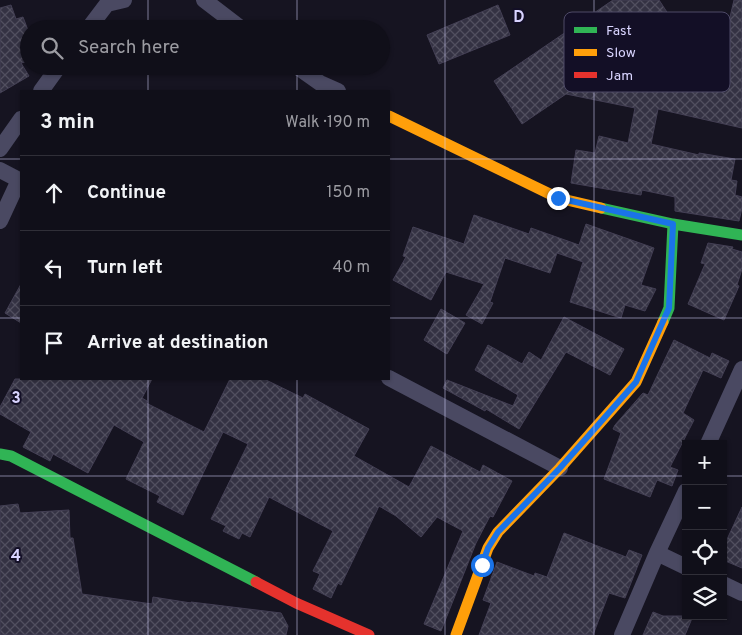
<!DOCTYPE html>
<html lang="en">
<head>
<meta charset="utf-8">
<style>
	:root { --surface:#100f19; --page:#191822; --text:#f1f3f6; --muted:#9c9ca2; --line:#302f38 }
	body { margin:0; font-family:Overpass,sans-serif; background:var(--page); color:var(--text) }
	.controls { position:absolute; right:15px; bottom:15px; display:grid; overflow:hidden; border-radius:0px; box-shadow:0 1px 4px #0004 }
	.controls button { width:45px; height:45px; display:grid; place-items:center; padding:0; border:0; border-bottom:1px solid var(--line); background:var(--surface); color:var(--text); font:25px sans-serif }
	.stop { position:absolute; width:15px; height:15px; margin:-11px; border:4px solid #1a73e8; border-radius:50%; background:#fff }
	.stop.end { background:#1a73e8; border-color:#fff; box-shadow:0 1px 5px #0008 }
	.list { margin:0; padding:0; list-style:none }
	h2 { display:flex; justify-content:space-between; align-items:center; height:65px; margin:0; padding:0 20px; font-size:21px }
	h2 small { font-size:16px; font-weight:400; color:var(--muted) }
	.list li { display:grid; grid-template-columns:32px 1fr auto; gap:15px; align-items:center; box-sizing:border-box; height:75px; padding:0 20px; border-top:1px solid var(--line) }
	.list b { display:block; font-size:19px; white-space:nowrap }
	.list em { font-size:16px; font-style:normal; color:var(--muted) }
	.icon { flex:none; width:28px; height:28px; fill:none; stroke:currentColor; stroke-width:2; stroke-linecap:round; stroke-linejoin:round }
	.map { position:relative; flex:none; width:742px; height:635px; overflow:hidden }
	.search { position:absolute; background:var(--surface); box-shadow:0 1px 4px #0004; left:20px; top:20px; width:370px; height:55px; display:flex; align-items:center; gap:12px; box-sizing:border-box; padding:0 18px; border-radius:28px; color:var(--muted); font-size:19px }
	.panel { position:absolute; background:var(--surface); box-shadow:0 1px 4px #0004; left:20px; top:90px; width:370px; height:290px; border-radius:0px }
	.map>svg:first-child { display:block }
	.building { fill:url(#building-cross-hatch); stroke:#433f54 }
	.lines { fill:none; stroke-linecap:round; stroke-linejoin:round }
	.street { stroke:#4a4962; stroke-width:16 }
	.fast { stroke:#30b455; stroke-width:11 }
	.slow { stroke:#ff9f0a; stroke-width:11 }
	.jam { stroke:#e5322d; stroke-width:11 }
	.route { stroke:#1a73e8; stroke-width:6 }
	.grid { fill:none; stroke:#d9d4ff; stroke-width:1; stroke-opacity:0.55 }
	.key { fill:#130f26; stroke:#4e4a67; stroke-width:1 }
	.key-label { font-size:14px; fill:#d9d4ff }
	.grid-label { font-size:16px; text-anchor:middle; font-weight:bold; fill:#d9d4ff; stroke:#130f26; stroke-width:4; stroke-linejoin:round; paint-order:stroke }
</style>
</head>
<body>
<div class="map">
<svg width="742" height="635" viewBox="0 0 742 635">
	<defs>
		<pattern id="building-cross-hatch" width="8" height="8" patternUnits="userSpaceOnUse" patternTransform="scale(1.25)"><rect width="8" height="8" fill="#343243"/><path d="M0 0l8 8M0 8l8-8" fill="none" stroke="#514f5f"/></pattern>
	</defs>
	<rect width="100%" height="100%" fill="#161421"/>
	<path class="building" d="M613,0H659L684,38L689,20L727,30L734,0H742V128L658,109L651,144L699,155V153L735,159L731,180L737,181L735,195L742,197V208L739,221L675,211V197L642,190L641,195L571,183L576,150L595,153L599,136L628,143L635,108L566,94L522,124L494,81Z
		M11,5L16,19L23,17L29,33V61L21,63L29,76L0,93V8Z
		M498,5L510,35L439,64L427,35Z
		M474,215L529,234L531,228L579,245L586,224L654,248L641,285L656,289L645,311L625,305L621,318L570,302L583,262L557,253L550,273L505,258L490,302L493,303L482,324L466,315L484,284L446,272L431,300L393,280L406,257L403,256L413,227L464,244Z
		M708,243L733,247L732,249L742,252V269L737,285L739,286L724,320L688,304L705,264L701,263Z
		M21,284V323L5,313Z
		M441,309L465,323L447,354L424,340Z
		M564,317L624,349L610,375L566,352L519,429L486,409L485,411L443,388L447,380L513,406L518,395L475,370L488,345L522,364L529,352L541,360Z
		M674,340L710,358L712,353L729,361L721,378L703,370L683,413L694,420L670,467L678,470L672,486L657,480L650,497L604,479L621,433L613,429L615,425L643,393L648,395Z
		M15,379H152L142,398L147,401L146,403L204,432L230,379H264L303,398L305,394L369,429L354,456L409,487L431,446L480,472L483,465L512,481L493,517L490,516L476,543L441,631L424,624L463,531L437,517L421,537L396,516L379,506L341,585L338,583L331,598L313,589L320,574L313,571L333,531L269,497L250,537L242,533L239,539L223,531L226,526L211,519L248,444L223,432L183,515L157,502L160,496L126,479L144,442L114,425L88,473L53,454L50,461L23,447L31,432L0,414V407Z
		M18,504L20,513L69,510L70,538H73L82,594L152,604L153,597L191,603V602L281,613L288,626L286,635H0V506Z
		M742,507V568L723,560V548Z
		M564,533L626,557L629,550L642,555L625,598L609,593L593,635H479L491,603L483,600L497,562L534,576L535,573L547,577Z
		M653,612L663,616H693L685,635H643Z"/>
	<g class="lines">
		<path class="street" d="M204,0L242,29
			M88,29L107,4L124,0
			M296,66L320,83L338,91
			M41,91L59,66
			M0,149L21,119
			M0,170L21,181
			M0,221L19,180
			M389,378L560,468
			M708,444L742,369
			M657,553L686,567
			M723,584L742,593
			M622,635L657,553L686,491"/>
		<path class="fast" d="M601,208L673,224L742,235
			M663,322L669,308L673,224
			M0,454L11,456L256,582"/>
		<path class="slow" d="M389,116L558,198L601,208
			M456,635L488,548L498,532L560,468L636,382L663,322"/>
		<path class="jam" d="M256,582L296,603L369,635"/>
	</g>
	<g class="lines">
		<path class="route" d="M482,565L488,548L498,532L560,468L636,382L669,308L673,224L558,198"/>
	</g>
	<path class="grid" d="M148,0V29M297,0V29M445,0V635M594,0V635M148,66V91M297,66V91M0,159H21M389,159H742M0,318H21M389,318H742M148,379V635M297,379V635M0,476H686M723,476H742"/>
	<rect x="564" y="12" width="166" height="80" rx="8" class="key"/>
	<rect x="574" y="27" width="23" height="6" fill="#30b455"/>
	<rect x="574" y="49" width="23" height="7" fill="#ff9f0a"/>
	<rect x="574" y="72" width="23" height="6" fill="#e5322d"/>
	<g class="key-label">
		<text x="606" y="35">Fast</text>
		<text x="606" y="57">Slow</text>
		<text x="606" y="80">Jam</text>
	</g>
	<g class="grid-label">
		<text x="519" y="22">D</text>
		<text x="16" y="403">3</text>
		<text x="16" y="561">4</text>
	</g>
</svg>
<div class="controls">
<button>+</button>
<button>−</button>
<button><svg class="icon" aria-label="locate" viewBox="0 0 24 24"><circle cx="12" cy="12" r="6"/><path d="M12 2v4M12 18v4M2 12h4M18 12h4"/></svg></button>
<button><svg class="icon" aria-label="layers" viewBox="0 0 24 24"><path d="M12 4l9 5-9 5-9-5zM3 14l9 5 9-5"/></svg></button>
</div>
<div class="stop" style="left:482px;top:565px"></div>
<div class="stop end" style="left:558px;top:198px"></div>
<div class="search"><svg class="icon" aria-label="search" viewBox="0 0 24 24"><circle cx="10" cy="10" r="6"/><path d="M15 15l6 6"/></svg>Search here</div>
<section class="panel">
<h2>3 min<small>Walk · 190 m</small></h2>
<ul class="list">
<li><svg class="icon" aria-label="ahead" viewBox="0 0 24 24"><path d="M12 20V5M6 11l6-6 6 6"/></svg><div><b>Continue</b></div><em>150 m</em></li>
<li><svg class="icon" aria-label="left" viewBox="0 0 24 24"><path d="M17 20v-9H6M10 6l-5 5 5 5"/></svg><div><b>Turn left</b></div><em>40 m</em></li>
<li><svg class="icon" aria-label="arrive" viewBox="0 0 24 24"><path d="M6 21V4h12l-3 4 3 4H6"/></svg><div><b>Arrive at destination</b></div></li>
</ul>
</section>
</div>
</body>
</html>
